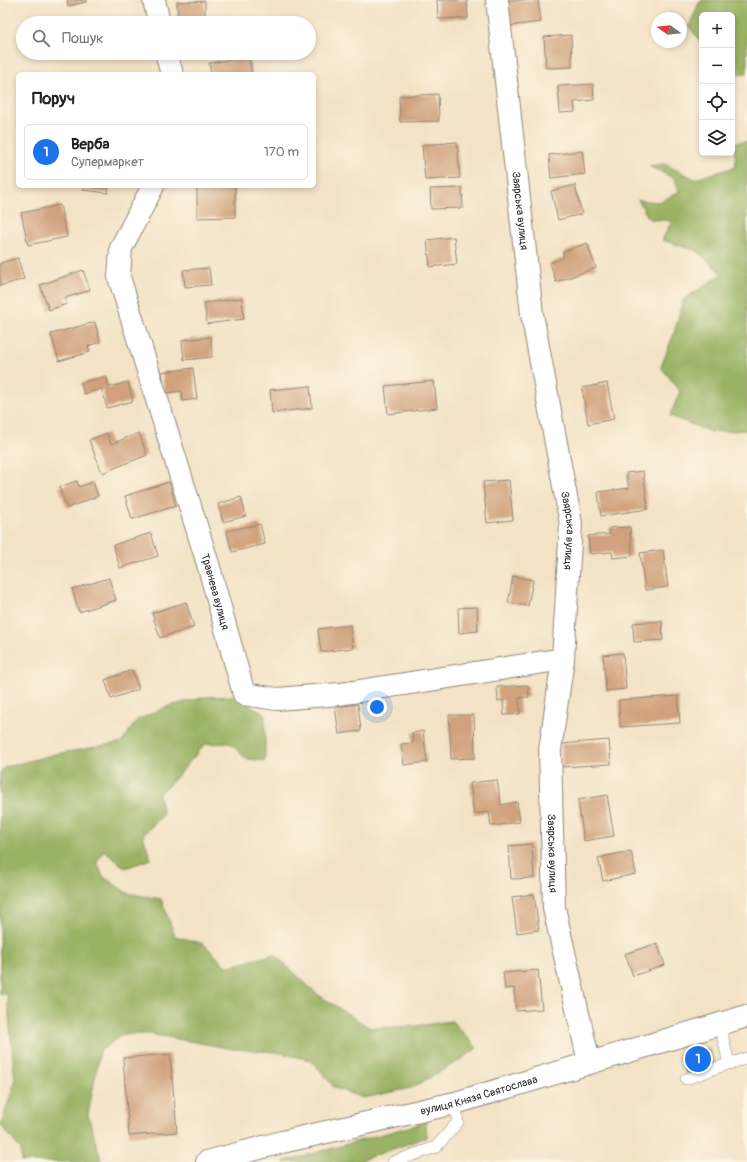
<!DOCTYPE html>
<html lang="uk">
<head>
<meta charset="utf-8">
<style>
	:root { --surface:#fff; --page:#f2f2f2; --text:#222; --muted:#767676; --line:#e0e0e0; --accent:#1a73e8 }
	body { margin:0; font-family:Pangolin,sans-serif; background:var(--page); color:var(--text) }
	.controls { position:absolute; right:12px; top:12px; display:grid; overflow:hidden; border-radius:6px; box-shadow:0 2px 6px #0003 }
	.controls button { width:36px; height:36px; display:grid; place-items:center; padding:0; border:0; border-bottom:1px solid var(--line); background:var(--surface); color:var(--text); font:20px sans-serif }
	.compass { position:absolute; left:651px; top:12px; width:36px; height:36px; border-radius:50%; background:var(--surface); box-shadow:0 2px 6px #0003; rotate:285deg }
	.you { position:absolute; left:377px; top:707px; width:14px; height:14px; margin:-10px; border:3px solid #fff; border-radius:50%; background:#1a73e8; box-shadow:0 0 0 6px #1a73e833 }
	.badge { display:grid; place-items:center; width:26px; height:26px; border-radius:50%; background:var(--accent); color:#fff; font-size:13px; font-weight:700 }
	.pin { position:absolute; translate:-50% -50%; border:2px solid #fff; box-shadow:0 1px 4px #0006 }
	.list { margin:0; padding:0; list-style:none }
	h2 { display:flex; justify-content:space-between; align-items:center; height:52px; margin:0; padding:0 16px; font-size:17px }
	h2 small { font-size:13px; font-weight:400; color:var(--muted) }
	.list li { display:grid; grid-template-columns:26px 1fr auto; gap:12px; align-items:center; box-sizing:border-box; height:56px; margin:0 8px 8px; padding:0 8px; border:1px solid var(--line); border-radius:6px }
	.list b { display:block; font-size:15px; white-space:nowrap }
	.list p { margin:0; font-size:13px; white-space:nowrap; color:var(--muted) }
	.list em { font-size:13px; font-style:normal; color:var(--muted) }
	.icon { flex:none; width:22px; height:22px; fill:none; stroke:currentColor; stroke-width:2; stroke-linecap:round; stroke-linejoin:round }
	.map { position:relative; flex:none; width:747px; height:1162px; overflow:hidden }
	.search { position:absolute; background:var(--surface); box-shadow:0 2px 6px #0003; left:16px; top:16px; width:300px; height:44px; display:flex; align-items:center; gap:10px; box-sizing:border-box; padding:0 14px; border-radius:22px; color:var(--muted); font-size:15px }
	.panel { position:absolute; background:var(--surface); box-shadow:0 2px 6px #0003; left:16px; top:72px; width:300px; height:116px; border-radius:6px }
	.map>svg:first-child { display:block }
	.forest { fill:#99b263; stroke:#626e47 }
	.building { fill:#d0a17b }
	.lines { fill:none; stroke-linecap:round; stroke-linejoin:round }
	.lane-casing { stroke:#8f8678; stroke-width:12 }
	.street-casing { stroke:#8f8678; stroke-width:24 }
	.primary-casing { stroke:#8f8678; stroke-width:24 }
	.lane { stroke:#fff; stroke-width:11 }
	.street { stroke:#fff; stroke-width:22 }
	.primary { stroke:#fff; stroke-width:22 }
	.labels { text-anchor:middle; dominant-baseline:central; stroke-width:3; stroke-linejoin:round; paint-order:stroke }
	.street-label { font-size:11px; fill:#2b2b2b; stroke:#fcf5e5 }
</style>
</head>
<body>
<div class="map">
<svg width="747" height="1162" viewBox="0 0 747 1162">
	<rect width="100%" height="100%" fill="#fcf5e5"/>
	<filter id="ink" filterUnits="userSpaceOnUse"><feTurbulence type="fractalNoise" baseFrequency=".025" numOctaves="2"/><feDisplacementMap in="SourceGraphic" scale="8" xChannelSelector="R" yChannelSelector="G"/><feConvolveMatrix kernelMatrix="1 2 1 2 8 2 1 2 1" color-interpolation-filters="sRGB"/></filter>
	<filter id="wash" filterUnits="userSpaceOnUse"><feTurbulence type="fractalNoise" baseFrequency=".012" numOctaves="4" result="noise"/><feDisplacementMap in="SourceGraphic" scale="16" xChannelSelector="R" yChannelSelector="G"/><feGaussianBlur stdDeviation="0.9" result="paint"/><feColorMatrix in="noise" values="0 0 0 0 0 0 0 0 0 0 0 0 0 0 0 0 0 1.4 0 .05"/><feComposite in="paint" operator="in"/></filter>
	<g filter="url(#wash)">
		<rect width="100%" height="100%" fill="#f3e2c5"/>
		<path class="forest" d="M703,0H747V74L732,75V15H702V44L689,26L699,3Z
			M747,141V430L711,432L670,416L680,391L661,367L674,333L683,300L722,274L697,251L662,240L672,221L649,219L638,200L659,202L679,192L675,179L649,166L664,164L695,179L736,167L734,143Z
			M235,696L265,714V761L246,759L230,743L205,744L173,781L159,794L163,815L143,835L151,859L125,868L104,850L97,862L103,876L127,893L161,899L175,936L204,944L227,967L274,954L317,994L370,1028L416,1026L452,1021L477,1048L459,1061L411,1088L363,1098L335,1088L311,1060L276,1052L233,1049L150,1034H123L100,1051L88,1115L101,1160L97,1162H21V1150L1,1125L15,1081L7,994H0V773L5,767L56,754L122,742L137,720L169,706L206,697Z
			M426,1122L427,1137L356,1162H283Z"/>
		<g id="blocks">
			<path class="building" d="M67,0H86V2L68,6Z
				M437,0H467L468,18L438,19Z
				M505,0H538L541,22L509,26Z
				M205,1V20H228V23H178L177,2Z
				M571,35L572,67L546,68L544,37Z
				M249,57L252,74H211L209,63Z
				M593,84L594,100L574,102L575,112L560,113L558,86Z
				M438,94L439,121L400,122L399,96Z
				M457,142L460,178L425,180L422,145Z
				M582,151L585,174L551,178L549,155Z
				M575,185L582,214L558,220L551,191Z
				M84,186H109L108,193L83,190Z
				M197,186H235V217L197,218Z
				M462,188L463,208L431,209L430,189Z
				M60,205L67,237L28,245L21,213Z
				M454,237L457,264L430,267L427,240Z
				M587,243L596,268L556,282L550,263L563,258V252Z
				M18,258L24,279L0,286V263Z
				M209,268L211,285L185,287L183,270Z
				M83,270L90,290L65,298L67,304L49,310L40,285Z
				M242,298L244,319L207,324L204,303Z
				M95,322L100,342L88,346L90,352L59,361L51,334Z
				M211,337L212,357L184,360L182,340Z
				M193,368L197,399L183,401L182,391L165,393L162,372Z
				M106,376L109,387L128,382L133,401L107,408L102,389L84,394L81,383Z
				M434,381L437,408L388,414L385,386Z
				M607,383L614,419L588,424L582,388Z
				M310,386L312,408L272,413L270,390Z
				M107,433L111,444L139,433L147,455L102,473L89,440Z
				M643,471L648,509L601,516L598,492L629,488L626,473Z
				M509,480L513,520L487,523L483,482Z
				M77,481L79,487L93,482L98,496L67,508L59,487Z
				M169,482L176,506L132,519L125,496Z
				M241,497L246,516L223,522L218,504Z
				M260,524L265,544L232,552L227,531Z
				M630,527L632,556L613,558L612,552L590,554L588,536L610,534L609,528Z
				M151,533L158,556L120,568L113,545Z
				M663,550L668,587L645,590L640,553Z
				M513,576L533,580L528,606L508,603Z
				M109,578L116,600L79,612L72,589Z
				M186,602L194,627L160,638L152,613Z
				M477,607L478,631L459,633L458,608Z
				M662,621L663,640L634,642L633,623Z
				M350,625L353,648L321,652L318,629Z
				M623,653L626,689L606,691L603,655Z
				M132,670L139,689L111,699L105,680Z
				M528,685L529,697L519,698L520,714L504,715L503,700L498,701L497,687Z
				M678,696L680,723L620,727L619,700Z
				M358,704L361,731L339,734L335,707Z
				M449,715H474L475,758L451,759Z
				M423,731L427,762L404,765L401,744L413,743L412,733Z
				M609,740L611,764L562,767L561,744Z
				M497,780L501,805L517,802L520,822L491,826L489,812L474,814L470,783Z
				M607,795L614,836L584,841L578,800Z
				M532,844L534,878L511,879L509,846Z
				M631,851L636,874L603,881L598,858Z
				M534,894L539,930L517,933L512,897Z
				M657,943L665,965L633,976L625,954Z
				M538,970L542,1009L516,1011L514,988L505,989L503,973Z
				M709,1048L714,1063L688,1071L683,1056Z
				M170,1054L177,1132L129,1136L123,1058Z"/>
		</g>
	</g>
	<g filter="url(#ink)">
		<use href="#blocks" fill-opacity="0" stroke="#8f8678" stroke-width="1"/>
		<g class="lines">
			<g class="lane-casing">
				<path id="lane" d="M720,1025L729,1064L747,1058
					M686,1079L733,1062
					M393,1162L436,1147L458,1122L455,1103"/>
			</g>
			<g class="street-casing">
				<g id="street">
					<path d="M154,0L159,23"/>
					<path id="s1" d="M497,0L532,314L571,524L563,659L550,750L554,908L589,1062"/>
					<path d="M166,53L172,74"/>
					<path id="s2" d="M153,186L121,248L119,277L208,564L244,694L277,699L340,694L563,659"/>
				</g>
			</g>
			<g class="primary-casing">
				<g id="primary">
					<path id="s3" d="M207,1162L282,1142L455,1103L747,1016"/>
				</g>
			</g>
			<use href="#lane" class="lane"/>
			<use href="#street" class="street"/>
			<use href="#primary" class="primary"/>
		</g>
	</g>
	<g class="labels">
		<g class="street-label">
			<text stroke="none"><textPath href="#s1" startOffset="212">Заярська вулиця</textPath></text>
			<text stroke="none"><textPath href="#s1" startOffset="536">Заярська вулиця</textPath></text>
			<text stroke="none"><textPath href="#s2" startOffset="428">Травнева вулиця</textPath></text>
			<text stroke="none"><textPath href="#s1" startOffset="860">Заярська вулиця</textPath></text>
			<text stroke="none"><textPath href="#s3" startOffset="280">вулиця Князя Святослава</textPath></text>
		</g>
	</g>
</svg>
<div class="controls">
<button>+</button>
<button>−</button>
<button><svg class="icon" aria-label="locate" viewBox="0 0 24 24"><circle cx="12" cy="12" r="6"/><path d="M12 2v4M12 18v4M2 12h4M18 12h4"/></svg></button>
<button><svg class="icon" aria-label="layers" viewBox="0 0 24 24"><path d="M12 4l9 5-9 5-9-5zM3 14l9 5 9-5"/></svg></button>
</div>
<svg class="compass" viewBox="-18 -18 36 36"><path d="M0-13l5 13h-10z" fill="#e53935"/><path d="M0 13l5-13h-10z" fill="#767676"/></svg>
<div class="you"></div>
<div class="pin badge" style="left:698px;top:1059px">1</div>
<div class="search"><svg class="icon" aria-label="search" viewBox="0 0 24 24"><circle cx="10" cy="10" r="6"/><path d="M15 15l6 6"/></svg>Пошук</div>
<section class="panel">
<h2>Поруч<small></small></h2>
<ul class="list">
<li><span class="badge">1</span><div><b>Верба</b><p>Супермаркет</p></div><em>170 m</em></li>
</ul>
</section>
</div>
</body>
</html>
